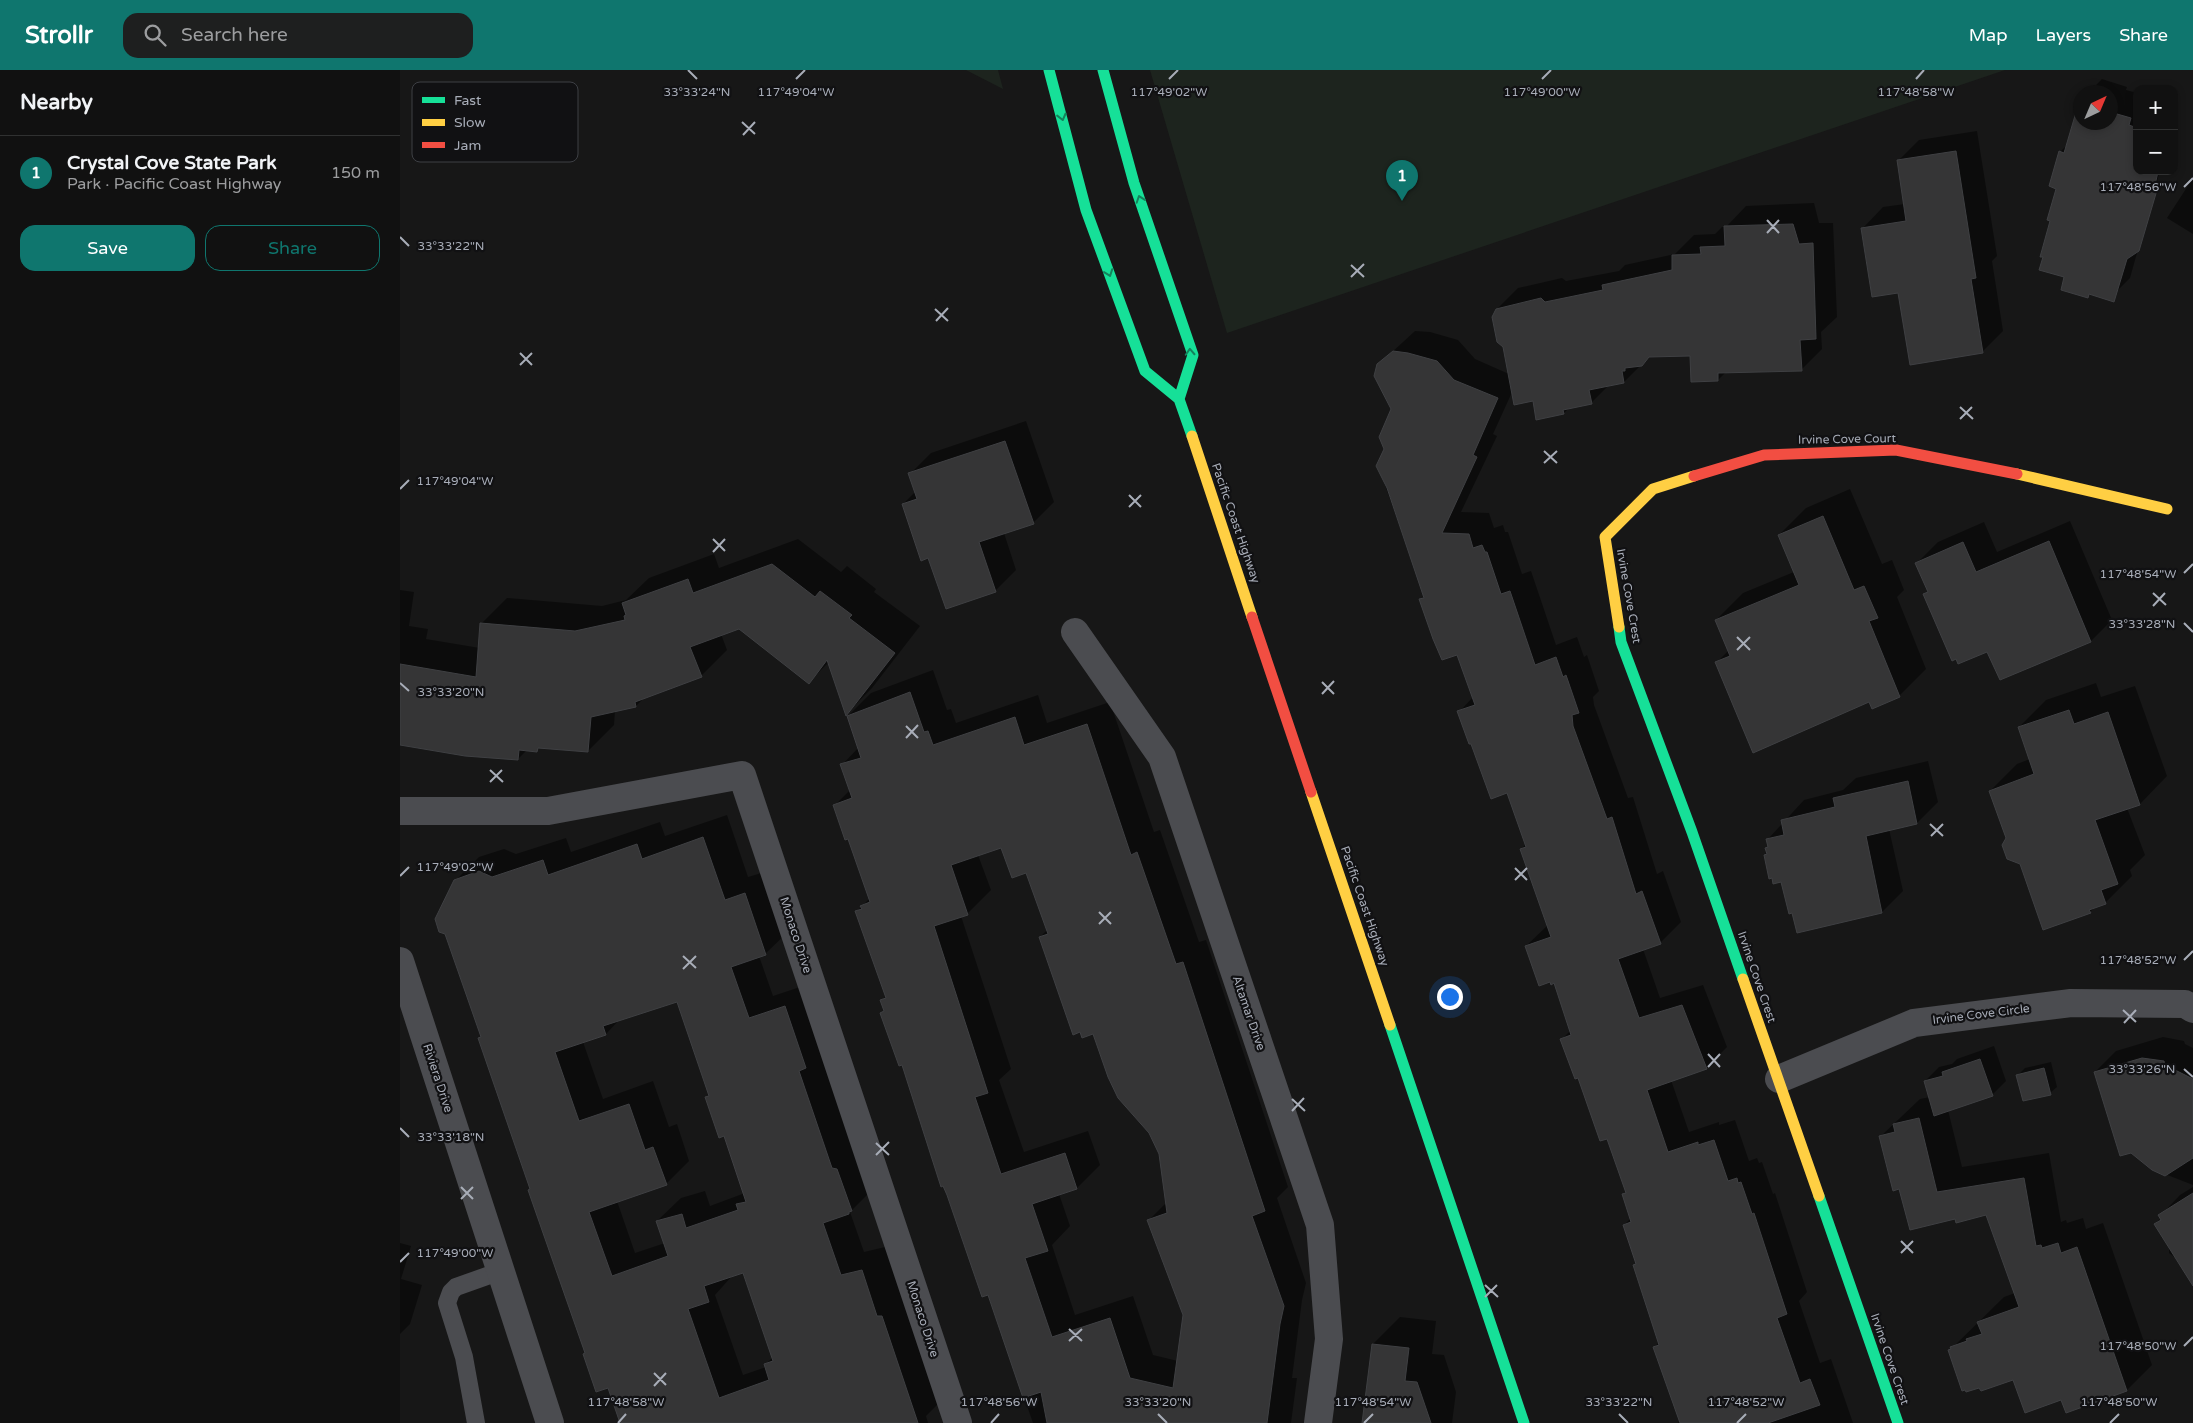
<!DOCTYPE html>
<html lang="en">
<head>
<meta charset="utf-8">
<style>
	:root { --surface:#111; --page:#1e1f1f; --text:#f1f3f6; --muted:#9c9d9f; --line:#303131; --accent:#0f766e }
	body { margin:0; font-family:"Varela Round",sans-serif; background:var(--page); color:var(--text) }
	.controls { position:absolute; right:15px; top:15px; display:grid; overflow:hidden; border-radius:10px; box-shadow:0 2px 8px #0003 }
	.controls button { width:45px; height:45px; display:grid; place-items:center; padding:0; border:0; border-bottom:1px solid var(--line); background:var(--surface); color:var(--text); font:25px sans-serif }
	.compass { position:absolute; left:1673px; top:15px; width:45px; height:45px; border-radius:50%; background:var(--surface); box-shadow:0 2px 8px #0003; rotate:44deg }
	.you { position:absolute; left:1049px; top:926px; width:18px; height:18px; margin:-12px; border:4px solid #fff; border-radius:50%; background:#1a73e8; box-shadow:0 0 0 8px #1a73e833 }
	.badge { display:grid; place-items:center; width:32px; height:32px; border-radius:50%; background:var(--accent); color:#fff; font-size:16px; font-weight:700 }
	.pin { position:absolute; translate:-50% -41px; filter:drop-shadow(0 1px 2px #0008) }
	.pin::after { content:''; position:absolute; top:26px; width:18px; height:15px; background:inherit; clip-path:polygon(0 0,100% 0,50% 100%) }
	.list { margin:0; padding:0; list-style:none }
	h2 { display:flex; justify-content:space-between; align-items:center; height:65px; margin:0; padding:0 20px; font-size:21px }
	h2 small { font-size:16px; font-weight:400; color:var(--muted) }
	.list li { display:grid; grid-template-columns:32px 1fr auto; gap:15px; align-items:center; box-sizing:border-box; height:75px; padding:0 20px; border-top:1px solid var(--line) }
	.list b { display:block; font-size:19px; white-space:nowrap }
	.list p { margin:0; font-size:16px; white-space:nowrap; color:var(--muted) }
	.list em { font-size:16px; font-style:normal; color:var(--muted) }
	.actions { display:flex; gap:10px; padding:15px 20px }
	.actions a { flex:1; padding:11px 0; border:1px solid var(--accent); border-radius:15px; text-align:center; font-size:18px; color:var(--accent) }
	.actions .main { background:var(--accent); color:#fff }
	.icon { flex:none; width:28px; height:28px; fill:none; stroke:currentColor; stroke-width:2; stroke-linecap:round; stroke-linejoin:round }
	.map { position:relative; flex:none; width:1793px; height:1353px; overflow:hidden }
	header { display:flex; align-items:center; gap:30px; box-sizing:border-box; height:70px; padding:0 25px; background:var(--accent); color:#fff }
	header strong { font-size:24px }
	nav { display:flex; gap:28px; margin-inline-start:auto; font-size:18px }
	.search { width:350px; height:45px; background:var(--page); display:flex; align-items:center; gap:12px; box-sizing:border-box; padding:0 18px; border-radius:15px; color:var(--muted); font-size:19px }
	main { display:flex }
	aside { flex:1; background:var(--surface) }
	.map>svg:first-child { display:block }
	.green { fill:#1d241e }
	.shadow { fill:#0007; fill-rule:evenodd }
	.building { fill:#353536; stroke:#3f4043; fill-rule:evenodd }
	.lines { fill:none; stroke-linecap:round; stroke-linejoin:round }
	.lane { stroke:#4b4c50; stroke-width:18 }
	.street { stroke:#4b4c50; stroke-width:28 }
	.fast { stroke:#16e098; stroke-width:11 }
	.slow { stroke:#ffcf43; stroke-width:11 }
	.jam { stroke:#f24e42; stroke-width:11 }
	.oneway { stroke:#14835c }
	.ticks { fill:none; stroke:#a8adb8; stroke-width:2 }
	.labels { text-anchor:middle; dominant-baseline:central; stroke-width:4.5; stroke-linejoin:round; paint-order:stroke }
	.street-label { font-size:12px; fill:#a8adb8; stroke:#111113 }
	.key { fill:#111113; stroke:#3e4045; stroke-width:1 }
	.key-label { font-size:14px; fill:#a8adb8 }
	.ticks-label { font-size:12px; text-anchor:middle; fill:#a8adb8; stroke:#111113; stroke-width:4.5; stroke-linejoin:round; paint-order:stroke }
</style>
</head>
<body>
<header>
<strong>Strollr</strong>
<div class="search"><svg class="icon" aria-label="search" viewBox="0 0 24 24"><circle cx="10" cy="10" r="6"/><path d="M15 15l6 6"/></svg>Search here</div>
<nav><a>Map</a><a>Layers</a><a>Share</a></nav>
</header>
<main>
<aside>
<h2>Nearby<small></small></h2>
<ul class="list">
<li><span class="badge">1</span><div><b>Crystal Cove State Park</b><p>Park · Pacific Coast Highway</p></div><em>150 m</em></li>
</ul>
<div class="actions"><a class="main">Save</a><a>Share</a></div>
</aside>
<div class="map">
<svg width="1793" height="1353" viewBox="0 0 1793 1353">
	<rect width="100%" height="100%" fill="#171717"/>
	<path class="green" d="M566,0H598L603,19Z
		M750,0H1605L827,263Z"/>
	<path class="shadow" d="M1702,9L1727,17L1726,20L1737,23V101H1760L1730,208L1709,229L1691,223L1688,226L1666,206L1652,150L1658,118L1660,82L1668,74L1680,31V52H1710V22H1689Z
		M1774,42L1777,43L1774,53Z
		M1577,61L1597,186L1592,191L1603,261L1582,282L1499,221L1463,158L1483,137L1505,134L1499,90L1519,70Z
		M1793,108V164L1767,148Z
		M1414,133L1419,153H1433L1437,247L1421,262L1422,279L1401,300L1326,302L1318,310L1291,285L1250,286L1224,312L1209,315L1191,333L1170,337L1164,343L1113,320L1093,364L1097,366L1061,442L1089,443L1094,458L1103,455L1105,462H1108L1122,504L1131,501L1156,575L1177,567L1184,587L1187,585L1199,621L1193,627L1194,635L1228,728L1233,727L1257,804L1263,801L1281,852L1260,873L1243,879L1260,928L1303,915L1327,977L1306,998L1271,1010L1289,1062L1319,1052V1055L1335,1050L1349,1091L1357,1088L1359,1093L1362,1092L1373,1124L1375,1123L1407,1222L1399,1231L1420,1293L1431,1289L1453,1353H1278L1280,1351L1254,1277L1260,1272L1234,1195L1237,1193L1224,1155L1231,1148L1224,1125L1227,1122L1208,1067L1162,969L1171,960L1155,912L1126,876L1148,855L1121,779L1126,774L1108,722L1072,672L1059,642L1073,627L1058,584L1021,530L1025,525L978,396L985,379L992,339L978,295L1015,261L1030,262L1058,270L1075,289L1109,304L1097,239L1118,218L1162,208L1166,211L1219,201L1225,195L1275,184L1294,165L1315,164L1322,157H1326L1346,136Z
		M626,351L654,432L633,453L604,463L616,500L595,521L529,487L503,434L516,421L510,404L531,383Z
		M1450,419L1482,494L1492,490L1504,520L1497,527L1526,599L1499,626L1469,630L1316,593L1329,580L1316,550L1343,523L1394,502L1379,465L1406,438Z
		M1670,451L1712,550L1691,571L1601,608L1588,581L1525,524L1528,521L1517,493L1538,472L1584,452L1597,482Z
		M398,469L441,502L447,496L476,519L474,522L520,556L472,618L447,643L429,592L409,612L339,558L321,564L327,580L301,606L245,627L236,636L215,641L214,655L188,681L140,677L137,680H127L118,689L0,674V520L14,522L9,556L28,559L26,569L80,578L81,554L107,528L202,536L226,530L249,508L314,484L319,498Z
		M533,600L547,640L551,639L556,653L638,625L647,653L710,632L754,762L760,760L799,872L806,870L888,1117L877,1128L906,1213L902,1230L892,1308H897L891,1353H633L588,1223L544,1114L503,994L482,943L484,940L481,931L486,926L456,842L470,828L449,767L435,735L450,720L442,695L459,677L448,646L471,623ZM602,777L627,802L647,860L640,867L761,1084L767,1132L749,1150L784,1245L778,1291L753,1285L733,1226L675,1245L652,1175L670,1156L659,1124L677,1118L700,1095L688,1061L624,1082L599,1010L611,999L561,846L568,843L591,820L578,785Z
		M1696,613L1701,627L1735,616L1767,706L1740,734L1727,738L1745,785L1730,800L1732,806L1705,833L1695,837L1690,842L1621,794L1608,768L1590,721L1617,694L1630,689L1619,657L1646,630Z
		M1528,691L1538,732L1517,753L1489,759L1503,821L1482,842L1398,862L1382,811L1365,785L1369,775L1368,769L1404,730L1443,720L1456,708Z
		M327,745L348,807L368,801L389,861L365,884L359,886L373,926L409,914L472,1120L450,1142L464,1182L485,1177L541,1331L526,1346L528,1353H221L209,1316L186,1282L82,967L55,811L79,787L104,779L116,784L166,768L171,782L260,752L265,766ZM278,930L310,1024L307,1028L325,1065L345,1123L310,1136L305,1121L281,1128L257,1151L265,1173L235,1183L217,1131L266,1114L289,1091L277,1054L269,1057L253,1011L203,1029L183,972L206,964L220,949ZM343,1202L373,1287L365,1295L366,1297L343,1305L315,1225L332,1206Z
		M1763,967L1784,971L1785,974L1793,978V1115L1752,1099L1695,1002L1716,981Z
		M1594,976L1606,1011L1592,1025L1548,1040L1562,1097L1649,1083L1661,1152L1666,1150L1667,1153L1683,1148L1686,1159L1703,1153L1752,1295L1727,1320L1662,1329L1549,1281L1604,1227L1615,1223L1587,1144L1555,1147L1500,1118L1481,1066L1520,1029L1530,1027L1525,1011L1539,997L1552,994L1557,989Z
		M1651,992L1657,1017L1650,1023L1618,1005L1625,998Z
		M1793,1117V1201L1769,1183V1176L1755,1154L1761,1148L1760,1146L1780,1125Z
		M0,1173L11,1176L1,1209L22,1215L10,1254L0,1264Z
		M1000,1247L1036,1251L1032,1284L1044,1285L1056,1322L1052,1353H964L973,1274Z"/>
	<path class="building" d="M1679,32L1680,33V52H1710V42L1731,48L1729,55L1737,58V101L1758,102L1754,119L1757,120L1739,181L1727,189L1714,232L1689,224L1688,228L1661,220L1664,207L1639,200L1643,187H1640L1650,151L1647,150L1656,119L1649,116L1659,81L1664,83Z
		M1556,81L1576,208L1571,209L1583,283L1510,295L1498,223L1472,227L1461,158L1506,151L1497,90Z
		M1393,154L1399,174L1413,173L1416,269L1400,270L1402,301L1318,303V311L1291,312L1290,286L1249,287L1242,296L1225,298V301H1222L1224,313L1189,320L1192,334L1163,340L1164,344L1136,350L1133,331L1114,335L1103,277L1097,272L1092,247L1096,239L1141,228L1145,232L1203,220L1202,215L1272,200V185L1301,184L1300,177L1325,176L1324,156Z
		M993,281L1008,283L1037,291L1054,310L1098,328L1073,385L1077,387L1042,463L1069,464L1073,478L1082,475L1085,482H1087L1101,524L1110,521L1135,595L1156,587L1163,607L1166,605L1179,643L1172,645L1173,656L1207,749L1212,747L1236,824L1242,821L1261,874L1218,889L1239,948L1282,935L1307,999L1247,1020L1268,1082L1298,1072V1075L1314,1070L1328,1111L1337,1108L1338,1113L1341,1112L1352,1144L1354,1143L1387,1244L1377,1248L1400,1313L1410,1309L1420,1335L1368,1353H1280L1253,1277L1259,1275L1233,1195L1236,1194L1223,1155L1231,1152L1222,1124L1226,1123L1207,1069L1200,1071L1178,1008L1175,1009L1160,969L1171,965L1154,913L1151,915L1150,912L1139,916L1125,876L1151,867L1120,779L1126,777L1107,723L1091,729L1071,674H1069L1057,641L1075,635L1057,585L1042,590L1033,569L1019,529L1024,528L987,418L976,396L984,379L979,367L991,339L974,306L977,294Z
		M605,371L634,454L579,472L596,522L546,539L528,488L521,491L502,434L517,429L508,403Z
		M1423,446L1454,520L1464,516L1478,548L1469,551L1500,627L1472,639L1469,632L1353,683L1315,592L1330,586L1315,550L1399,515L1378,465Z
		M1649,471L1691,572L1600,610L1587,582L1558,594L1556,589L1552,591L1523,524L1528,522L1515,493L1563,472L1576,502Z
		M372,494L415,527L420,521L452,545L449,548L495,583L446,646L427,590L409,614L339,559L290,577L302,607L235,632L236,637L191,647L188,682L138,678L137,682L119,680L118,690L65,686L0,675V594L76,607L80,553L175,561L225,550L224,546L226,545L222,533L288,509L293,523Z
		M510,622L524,662L528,661L533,675L615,647L624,675L687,654L731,785L737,782L776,894L783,892L865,1141L852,1146L884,1236L880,1254L867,1353H647L641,1322L623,1328L588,1225L582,1227L547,1125L543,1116L541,1117L502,995L499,996L480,943L484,941L480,930L486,928L455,841L462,839L460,836L470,832L448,769L445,770L433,735L452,728L440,694L461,688L447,646ZM601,778L612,808L626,803L648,864L639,867L673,965L680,962L682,968L693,964L708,1007L718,1028L749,1063L759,1084L767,1143L747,1150L783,1245L773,1318L730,1308L710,1248L652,1267L625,1188L648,1181L632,1134L677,1119L665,1083L601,1104L575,1027L588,1023L534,856L568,845L551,795Z
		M1669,640L1674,654L1708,642L1740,735L1695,750L1718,814L1701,820L1706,834L1689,840L1691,843L1643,860L1620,794L1607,789L1602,775L1606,768L1589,721L1634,704L1618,657Z
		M1508,711L1517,754L1466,766L1482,843L1397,863L1392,843L1389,844L1381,812L1373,814L1372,808L1369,809L1364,785L1367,784L1365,778L1368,777L1366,769L1384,765L1381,750L1435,737L1433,728Z
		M303,767L325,830L345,823L366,885L331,897L349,948L385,936L406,998L399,1001L432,1098L437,1099L452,1141L449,1142V1144L423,1153L441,1205L462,1200L477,1246H482L518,1353H220L208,1318L196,1322L183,1284L185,1283L128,1120L130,1119L78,968L81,967L45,864L39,862L35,849L54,810L79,801L92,807L143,790L148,805L237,774L242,789ZM277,932L309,1026L305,1027L319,1068L324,1066L346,1132L336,1134L338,1140L286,1158L282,1144L256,1151L268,1186L212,1206L189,1142L267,1115L253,1077L245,1080L229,1034L179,1051L155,982L206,965L203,956ZM343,1203L373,1291L364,1294L369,1310L319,1328L288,1239L309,1232L304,1216Z
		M1742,988L1764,991L1765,995L1793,1009V1088L1765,1106L1752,1100L1731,1083L1720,1086L1694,1002Z
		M1580,989L1593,1026L1534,1046L1524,1011L1543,1006L1542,1002Z
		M1644,998L1651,1025L1623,1031L1616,1005Z
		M1519,1048L1537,1122L1624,1108L1636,1176L1641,1175L1642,1178L1658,1173L1661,1183L1677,1177L1727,1321L1666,1343L1661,1330L1625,1343L1613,1310L1581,1321L1579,1318L1566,1322L1565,1320L1562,1321L1548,1280L1551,1279L1550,1277L1567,1271L1566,1269L1582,1264L1577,1252L1619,1237L1586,1145L1556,1153L1555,1149L1510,1160L1499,1119L1493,1121L1479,1066L1495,1062L1493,1054Z
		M1793,1123V1216L1754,1154L1761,1150L1758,1145Z
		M972,1274L1009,1278L1005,1311L1017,1312L1031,1353H962Z"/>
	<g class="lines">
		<path class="lane" d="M76,1353L64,1287L47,1233L51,1222L56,1217L101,1201"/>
		<path class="street" d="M675,562L762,687L920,1155L929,1269L918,1353
			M0,741H148L342,705L558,1353
			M0,891L150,1353
			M1379,1009L1514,953L1671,933L1785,934L1793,939"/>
		<path class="fast" d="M649,0L686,140L745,301L779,329L792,366
			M703,0L734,113L793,285L779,329
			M1219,557L1221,572L1292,762L1343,909
			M990,955L1124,1353
			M1419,1126L1498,1353"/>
		<path class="slow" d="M792,366L852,547
			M1617,404L1767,439
			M1219,557L1205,467L1253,419L1294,406
			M911,722L990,955
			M1343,909L1419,1126"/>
		<path class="jam" d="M1294,406L1364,385L1496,380L1617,404
			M852,547L911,722"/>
	</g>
	<defs><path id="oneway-chevron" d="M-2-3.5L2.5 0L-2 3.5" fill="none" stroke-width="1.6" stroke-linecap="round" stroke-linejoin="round" transform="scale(1.25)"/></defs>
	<g class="oneway">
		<use href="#oneway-chevron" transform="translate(662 47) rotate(76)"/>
		<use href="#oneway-chevron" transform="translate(740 129) rotate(-109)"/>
		<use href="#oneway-chevron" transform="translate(709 203) rotate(70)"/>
		<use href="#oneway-chevron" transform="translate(790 282) rotate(-93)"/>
	</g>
	<path class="ticks" d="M288,0L297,9M396,9L405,0M769,9L778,0M1142,9L1151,0M1516,9L1524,0M342,52L355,64M343,65L355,52M1784,117L1793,108M1367,150L1379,163M1367,163L1379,150M0,167L9,176M951,195L964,207M951,207L964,194M535,239L548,251M536,251L548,238M120,283L132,295M120,295L132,283M1560,337L1573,349M1560,349L1572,337M1144,381L1157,393M1144,393L1157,381M0,419L9,410M729,425L741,437M729,437L741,425M313,469L325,481M313,482L325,469M1784,503L1793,494M1753,523L1766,535M1753,536L1765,523M1784,553L1793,562M1337,567L1350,580M1337,580L1350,567M922,612L934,624M0,613L9,621M922,624L934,611M506,656L518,668M506,668L518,655M90,700L103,712M90,712L102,700M1530,754L1543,766M1531,766L1543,754M1115,798L1127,810M0,806L9,797M1115,810L1127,798M699,842L711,854M699,854L711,842M283,886L296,898M1784,890L1793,881M283,899L296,886M1723,940L1736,952M1724,953L1736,940M1308,984L1320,997M1308,997L1320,984M1784,999L1793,1007M892,1029L905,1041M892,1041L904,1028M0,1058L9,1067M476,1073L489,1085M476,1085L489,1072M61,1117L73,1129M61,1129L73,1117M1501,1171L1513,1183M1501,1183L1513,1171M0,1192L9,1183M1085,1215L1098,1227M1085,1227L1097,1215M669,1259L682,1271M669,1271L682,1259M1784,1276L1793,1267M254,1303L266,1315M254,1316L266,1303M758,1344L767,1353M1219,1344L1228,1353M218,1353L226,1344M591,1353L599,1344M964,1353L973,1344M1337,1353L1346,1344M1710,1353L1719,1344"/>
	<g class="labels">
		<g class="street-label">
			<text transform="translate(1447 369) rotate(-1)">Irvine Cove Court</text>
			<text transform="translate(836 453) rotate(71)">Pacific Coast Highway</text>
			<text transform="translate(1229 526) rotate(80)">Irvine Cove Crest</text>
			<text transform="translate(965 836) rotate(71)">Pacific Coast Highway</text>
			<text transform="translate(396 865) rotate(72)">Monaco Drive</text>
			<text transform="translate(1357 907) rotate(71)">Irvine Cove Crest</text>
			<text transform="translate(849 943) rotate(71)">Altamar Drive</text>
			<text transform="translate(1581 944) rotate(-7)">Irvine Cove Circle</text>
			<text transform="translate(38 1008) rotate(72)">Riviera Drive</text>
			<text transform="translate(523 1249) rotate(72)">Monaco Drive</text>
			<text transform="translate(1490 1289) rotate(71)">Irvine Cove Crest</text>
		</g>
	</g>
	<rect x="12" y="12" width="166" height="80" rx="8" class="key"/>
	<rect x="22" y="27" width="23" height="6" fill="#16e098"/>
	<rect x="22" y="49" width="23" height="7" fill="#ffcf43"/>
	<rect x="22" y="72" width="23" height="6" fill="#f24e42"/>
	<g class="key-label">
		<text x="54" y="35">Fast</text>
		<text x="54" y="57">Slow</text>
		<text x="54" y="80">Jam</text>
	</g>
	<g class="ticks-label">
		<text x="297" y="26">33°33'24"N</text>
		<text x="396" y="26">117°49'04"W</text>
		<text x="769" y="26">117°49'02"W</text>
		<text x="1142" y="26">117°49'00"W</text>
		<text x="1516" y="26">117°48'58"W</text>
		<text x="1738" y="121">117°48'56"W</text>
		<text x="51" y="180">33°33'22"N</text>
		<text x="55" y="415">117°49'04"W</text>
		<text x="1738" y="508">117°48'54"W</text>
		<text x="1742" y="558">33°33'28"N</text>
		<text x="51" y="626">33°33'20"N</text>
		<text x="55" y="801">117°49'02"W</text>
		<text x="1738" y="894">117°48'52"W</text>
		<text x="1742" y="1003">33°33'26"N</text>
		<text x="51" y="1071">33°33'18"N</text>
		<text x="55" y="1187">117°49'00"W</text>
		<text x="1738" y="1280">117°48'50"W</text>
		<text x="226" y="1336">117°48'58"W</text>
		<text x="599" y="1336">117°48'56"W</text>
		<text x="973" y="1336">117°48'54"W</text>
		<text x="1346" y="1336">117°48'52"W</text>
		<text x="1719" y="1336">117°48'50"W</text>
		<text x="758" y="1336">33°33'20"N</text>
		<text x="1219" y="1336">33°33'22"N</text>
	</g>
</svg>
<div class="controls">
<button>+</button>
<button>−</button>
</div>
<svg class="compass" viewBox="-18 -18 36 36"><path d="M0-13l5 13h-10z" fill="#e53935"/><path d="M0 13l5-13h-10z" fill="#9c9d9f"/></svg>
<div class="you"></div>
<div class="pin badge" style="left:1002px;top:131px">1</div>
</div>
</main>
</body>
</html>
